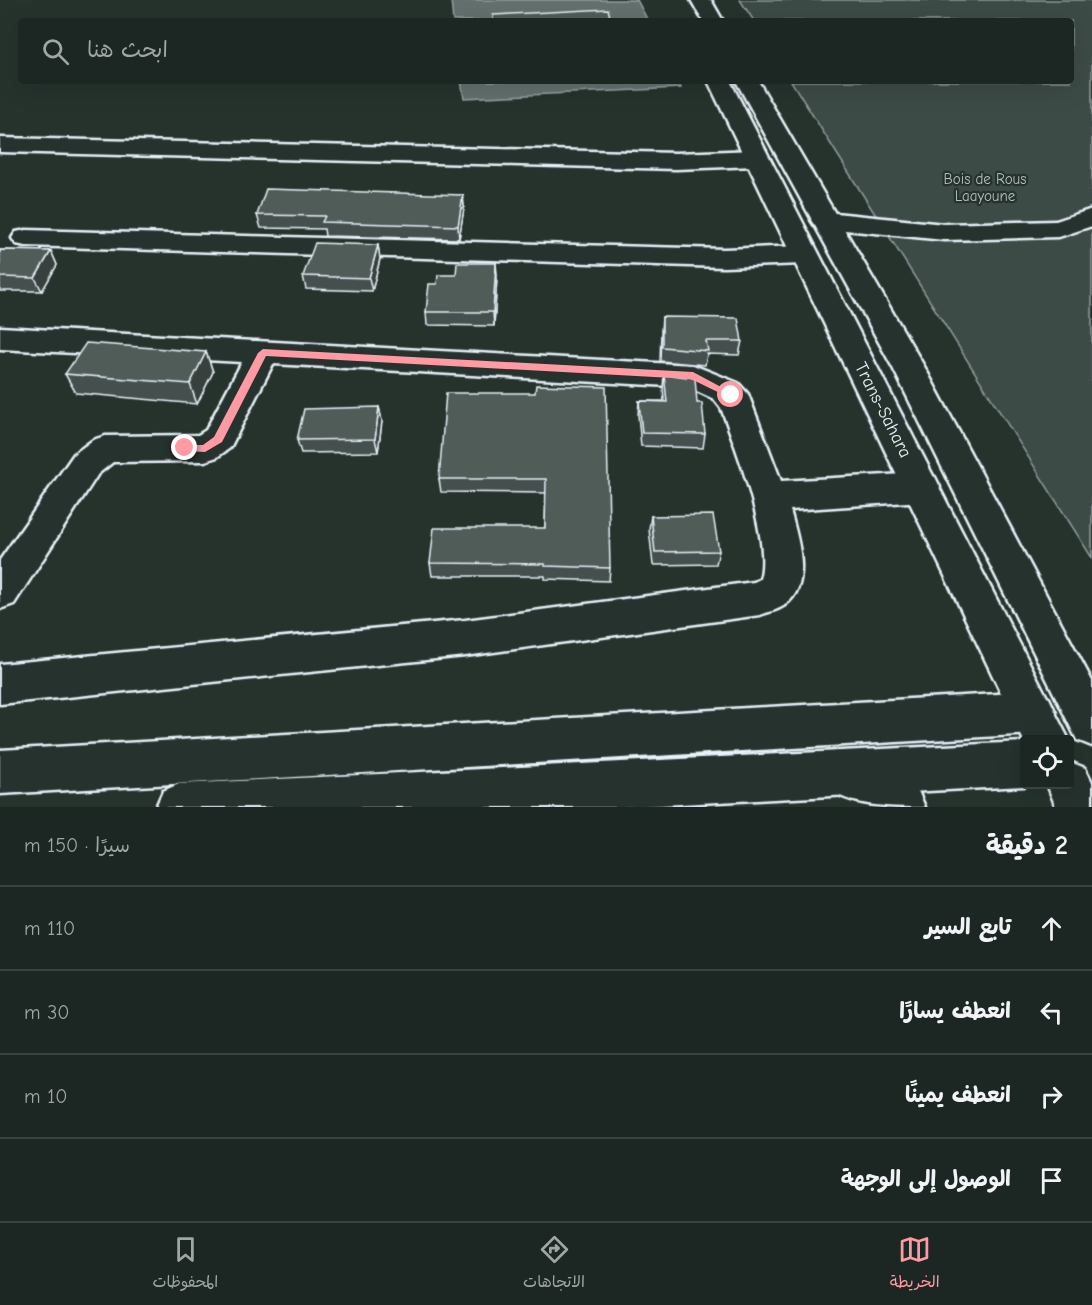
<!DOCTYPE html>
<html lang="ar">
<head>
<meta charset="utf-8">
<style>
	:root { --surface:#1c2622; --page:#29322f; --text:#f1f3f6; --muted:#a0a5a5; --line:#3a4340; --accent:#ff9aa2 }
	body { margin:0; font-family:"Comic Neue","Playpen Sans Arabic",sans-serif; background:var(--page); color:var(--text); direction:rtl }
	.controls { position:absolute; right:18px; bottom:18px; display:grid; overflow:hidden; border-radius:6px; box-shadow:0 6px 24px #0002 }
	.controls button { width:54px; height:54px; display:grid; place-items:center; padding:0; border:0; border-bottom:2px solid var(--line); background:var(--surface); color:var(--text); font:30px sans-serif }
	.stop { position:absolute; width:18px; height:18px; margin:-14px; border:4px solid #ff9aa2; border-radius:50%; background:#fff }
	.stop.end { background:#ff9aa2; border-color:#fff; box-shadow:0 2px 6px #0008 }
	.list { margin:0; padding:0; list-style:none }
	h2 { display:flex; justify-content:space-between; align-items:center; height:78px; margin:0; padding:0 24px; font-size:26px }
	h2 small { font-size:20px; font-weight:400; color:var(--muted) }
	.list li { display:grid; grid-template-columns:39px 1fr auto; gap:18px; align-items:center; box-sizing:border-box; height:84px; padding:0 24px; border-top:2px solid var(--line) }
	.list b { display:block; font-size:22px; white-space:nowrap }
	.list em { font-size:20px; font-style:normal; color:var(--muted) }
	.icon { flex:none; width:33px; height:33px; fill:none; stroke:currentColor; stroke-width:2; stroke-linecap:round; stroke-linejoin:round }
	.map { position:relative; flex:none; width:1092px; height:807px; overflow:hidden; direction:ltr }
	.search { position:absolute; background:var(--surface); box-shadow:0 6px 24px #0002; left:18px; right:18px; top:18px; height:66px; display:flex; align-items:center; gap:15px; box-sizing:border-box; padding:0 21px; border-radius:6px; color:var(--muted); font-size:22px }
	.sheet { height:414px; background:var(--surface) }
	nav { display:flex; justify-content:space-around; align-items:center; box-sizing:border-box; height:84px; border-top:2px solid var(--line); background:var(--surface); font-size:16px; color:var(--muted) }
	nav a { display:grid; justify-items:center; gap:3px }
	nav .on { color:var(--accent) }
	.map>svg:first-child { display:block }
	.green { fill:#3e4b47; stroke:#939ea0; stroke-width:1.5 }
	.water { fill:#636f6d; stroke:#98a3a5; stroke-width:1.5 }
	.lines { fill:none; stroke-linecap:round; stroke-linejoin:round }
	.minor-casing { stroke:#e8f1f8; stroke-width:5 }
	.trunk-casing { stroke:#e8f1f8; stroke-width:5 }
	.minor { fill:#26332d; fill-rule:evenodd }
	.trunk { fill:#26332d; fill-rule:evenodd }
	.wall { fill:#454f4d; stroke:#e8f1f8; stroke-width:1.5 }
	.shaded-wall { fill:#38403e; stroke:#e8f1f8; stroke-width:1.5 }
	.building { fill:#505c59; stroke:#e8f1f8; stroke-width:1.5 }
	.route { fill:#ff9aa2 }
	.labels { text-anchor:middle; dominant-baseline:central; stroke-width:4.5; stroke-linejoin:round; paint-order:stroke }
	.far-park-label { font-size:15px; fill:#b5bfc3; stroke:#26332d }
	.street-label { font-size:18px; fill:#e8f1f8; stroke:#26332d }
</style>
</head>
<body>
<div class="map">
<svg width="1092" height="807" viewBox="0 0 1092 807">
	<rect width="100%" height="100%" fill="#26332d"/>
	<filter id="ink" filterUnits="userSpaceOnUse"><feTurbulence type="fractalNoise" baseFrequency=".0167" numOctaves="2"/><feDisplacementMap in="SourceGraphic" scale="12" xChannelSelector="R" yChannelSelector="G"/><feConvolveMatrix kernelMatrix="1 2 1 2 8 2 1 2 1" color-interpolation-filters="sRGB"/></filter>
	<g filter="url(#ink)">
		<path class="green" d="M740,0H1092V558L791,81H1071V21H754Z"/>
		<path class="water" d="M451,0H637L648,21H453Z
			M461,81H678L681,88L464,98Z"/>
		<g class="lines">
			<g class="minor-casing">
				<path id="minor" d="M0,138L676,153L756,150L765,153L769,158L765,163L756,166L676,169L0,152Z
					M1092,209V226L1059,237L944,240L825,228L815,226L811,220L815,214L825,212L944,224L1056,221Z
					M26,230L724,249L804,246L814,249L818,255L814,261L804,264L724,267L26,246L16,244L12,238L16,232Z
					M0,327L693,365L738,383L748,394L781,481L922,473L935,477L940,487L935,497L922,501L790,510C797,536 813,584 786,604C779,610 768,612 760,615L465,656L0,704V664L465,620L754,582L760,579C772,541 735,445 721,408L714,399L688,387L273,364L230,448L217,457L205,461L113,462L98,474L14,604L0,609V560L74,454L93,440L105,436L198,435L206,430L242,362L0,349Z
					M1034,692L1049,698L1056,713L1049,728L1034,734L0,794V750Z
					M1024,742V784H1028L1024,786L623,807H156L163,791L179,784Z"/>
			</g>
			<g class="trunk-casing">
				<path id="trunk" d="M691,0H711L723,21H703Z
					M708,81H730L1069,740L1024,741Z
					M736,81H758L925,368L1092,681V746L1077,740L893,368Z
					M837,751L918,791L925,807C886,807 832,807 815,773L821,757Z
					M1070,762L1085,768L1092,782V807H1056L1047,784H1070Z"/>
			</g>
			<use href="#minor" class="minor"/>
			<use href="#trunk" class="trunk"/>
		</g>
		<path class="wall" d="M463,195L464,208L459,239L325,236L324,229L261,228L257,215Z
			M378,245L380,259L372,291L306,289L303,276Z
			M0,250L51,251L57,265L42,291H0Z
			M496,263L497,277L494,326L427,325L426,312L437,284L456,275Z
			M662,317L742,341L739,355L707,354L705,365L660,361L661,331Z
			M206,352L213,372L197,404L76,393L65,374Z
			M664,374L697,403L705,434L703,448L641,446L638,415L639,401H664L663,388Z
			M535,393L610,568L609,581L545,579V576H432L430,563L545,528L546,493L441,492L439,479Z
			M379,407L382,421L378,452L301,453L297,440Z
			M651,516L719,551L716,564L653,565L649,529Z"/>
		<path class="shaded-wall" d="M463,195L464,208L459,239L458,226Z
			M378,245L380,259L372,291L369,278Z
			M51,251L57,265L42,291L35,278Z
			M496,263L497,277L494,326L493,312Z
			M206,352L213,372L197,404L190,384Z
			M379,407L382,421L378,452L375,439Z"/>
		<path class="building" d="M608,9L611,21H493V15Z
			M266,189L463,195L458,226L322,222L325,216L257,215Z
			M315,243L378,245L369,278L303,276Z
			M0,250L51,251L35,278L0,277Z
			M457,263H496L493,312H426L429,284H437L438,275H456Z
			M662,317L738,318L742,341H706L708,351L662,347Z
			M86,343L206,352L190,384L65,374Z
			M664,374L695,378L697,403H702L705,434L642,433L639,401L667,402Z
			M536,385L606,387L610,568L545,566V564L430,563L434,528H545L546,479H439L446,393H535Z
			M379,407L375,439L297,440L304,409Z
			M713,515L719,551L655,552L651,516Z"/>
	</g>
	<path class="route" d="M263,349L693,372L736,395L728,397L691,379L266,356L222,442L205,452L182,451V445H203L214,437L258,353Z"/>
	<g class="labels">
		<g class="far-park-label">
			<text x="985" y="179">Bois de Rous<tspan x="985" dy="17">Laayoune</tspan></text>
		</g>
		<g class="street-label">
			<text transform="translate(883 410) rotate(63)">Trans-Sahara</text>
		</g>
	</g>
</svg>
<div class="controls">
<button><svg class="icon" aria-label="locate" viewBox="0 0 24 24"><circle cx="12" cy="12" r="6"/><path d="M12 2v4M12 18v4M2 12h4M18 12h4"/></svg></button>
</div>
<div class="stop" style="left:731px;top:395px"></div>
<div class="stop end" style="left:185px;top:448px"></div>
<div class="search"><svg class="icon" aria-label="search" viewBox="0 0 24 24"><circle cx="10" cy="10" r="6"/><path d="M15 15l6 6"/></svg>ابحث هنا</div>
</div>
<section class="sheet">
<h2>2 دقيقة<small>سيرًا · 150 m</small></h2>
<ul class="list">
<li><svg class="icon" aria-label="ahead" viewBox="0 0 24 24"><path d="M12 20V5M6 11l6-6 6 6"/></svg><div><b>تابع السير</b></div><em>110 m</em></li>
<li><svg class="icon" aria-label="left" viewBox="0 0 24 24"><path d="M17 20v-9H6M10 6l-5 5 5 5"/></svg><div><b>انعطف يسارًا</b></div><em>30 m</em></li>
<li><svg class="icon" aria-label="right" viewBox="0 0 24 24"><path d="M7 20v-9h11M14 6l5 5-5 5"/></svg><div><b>انعطف يمينًا</b></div><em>10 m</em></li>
<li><svg class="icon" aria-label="arrive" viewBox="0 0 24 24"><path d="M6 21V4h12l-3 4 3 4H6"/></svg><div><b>الوصول إلى الوجهة</b></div></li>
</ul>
</section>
<nav>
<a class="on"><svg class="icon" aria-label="map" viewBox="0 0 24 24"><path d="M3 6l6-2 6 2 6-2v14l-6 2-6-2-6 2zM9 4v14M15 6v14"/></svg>الخريطة</a>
<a><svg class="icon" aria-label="directions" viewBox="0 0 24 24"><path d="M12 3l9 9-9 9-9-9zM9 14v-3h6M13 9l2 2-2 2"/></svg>الاتجاهات</a>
<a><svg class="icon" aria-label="saved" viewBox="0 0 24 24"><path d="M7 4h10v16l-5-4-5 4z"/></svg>المحفوظات</a>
</nav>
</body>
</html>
